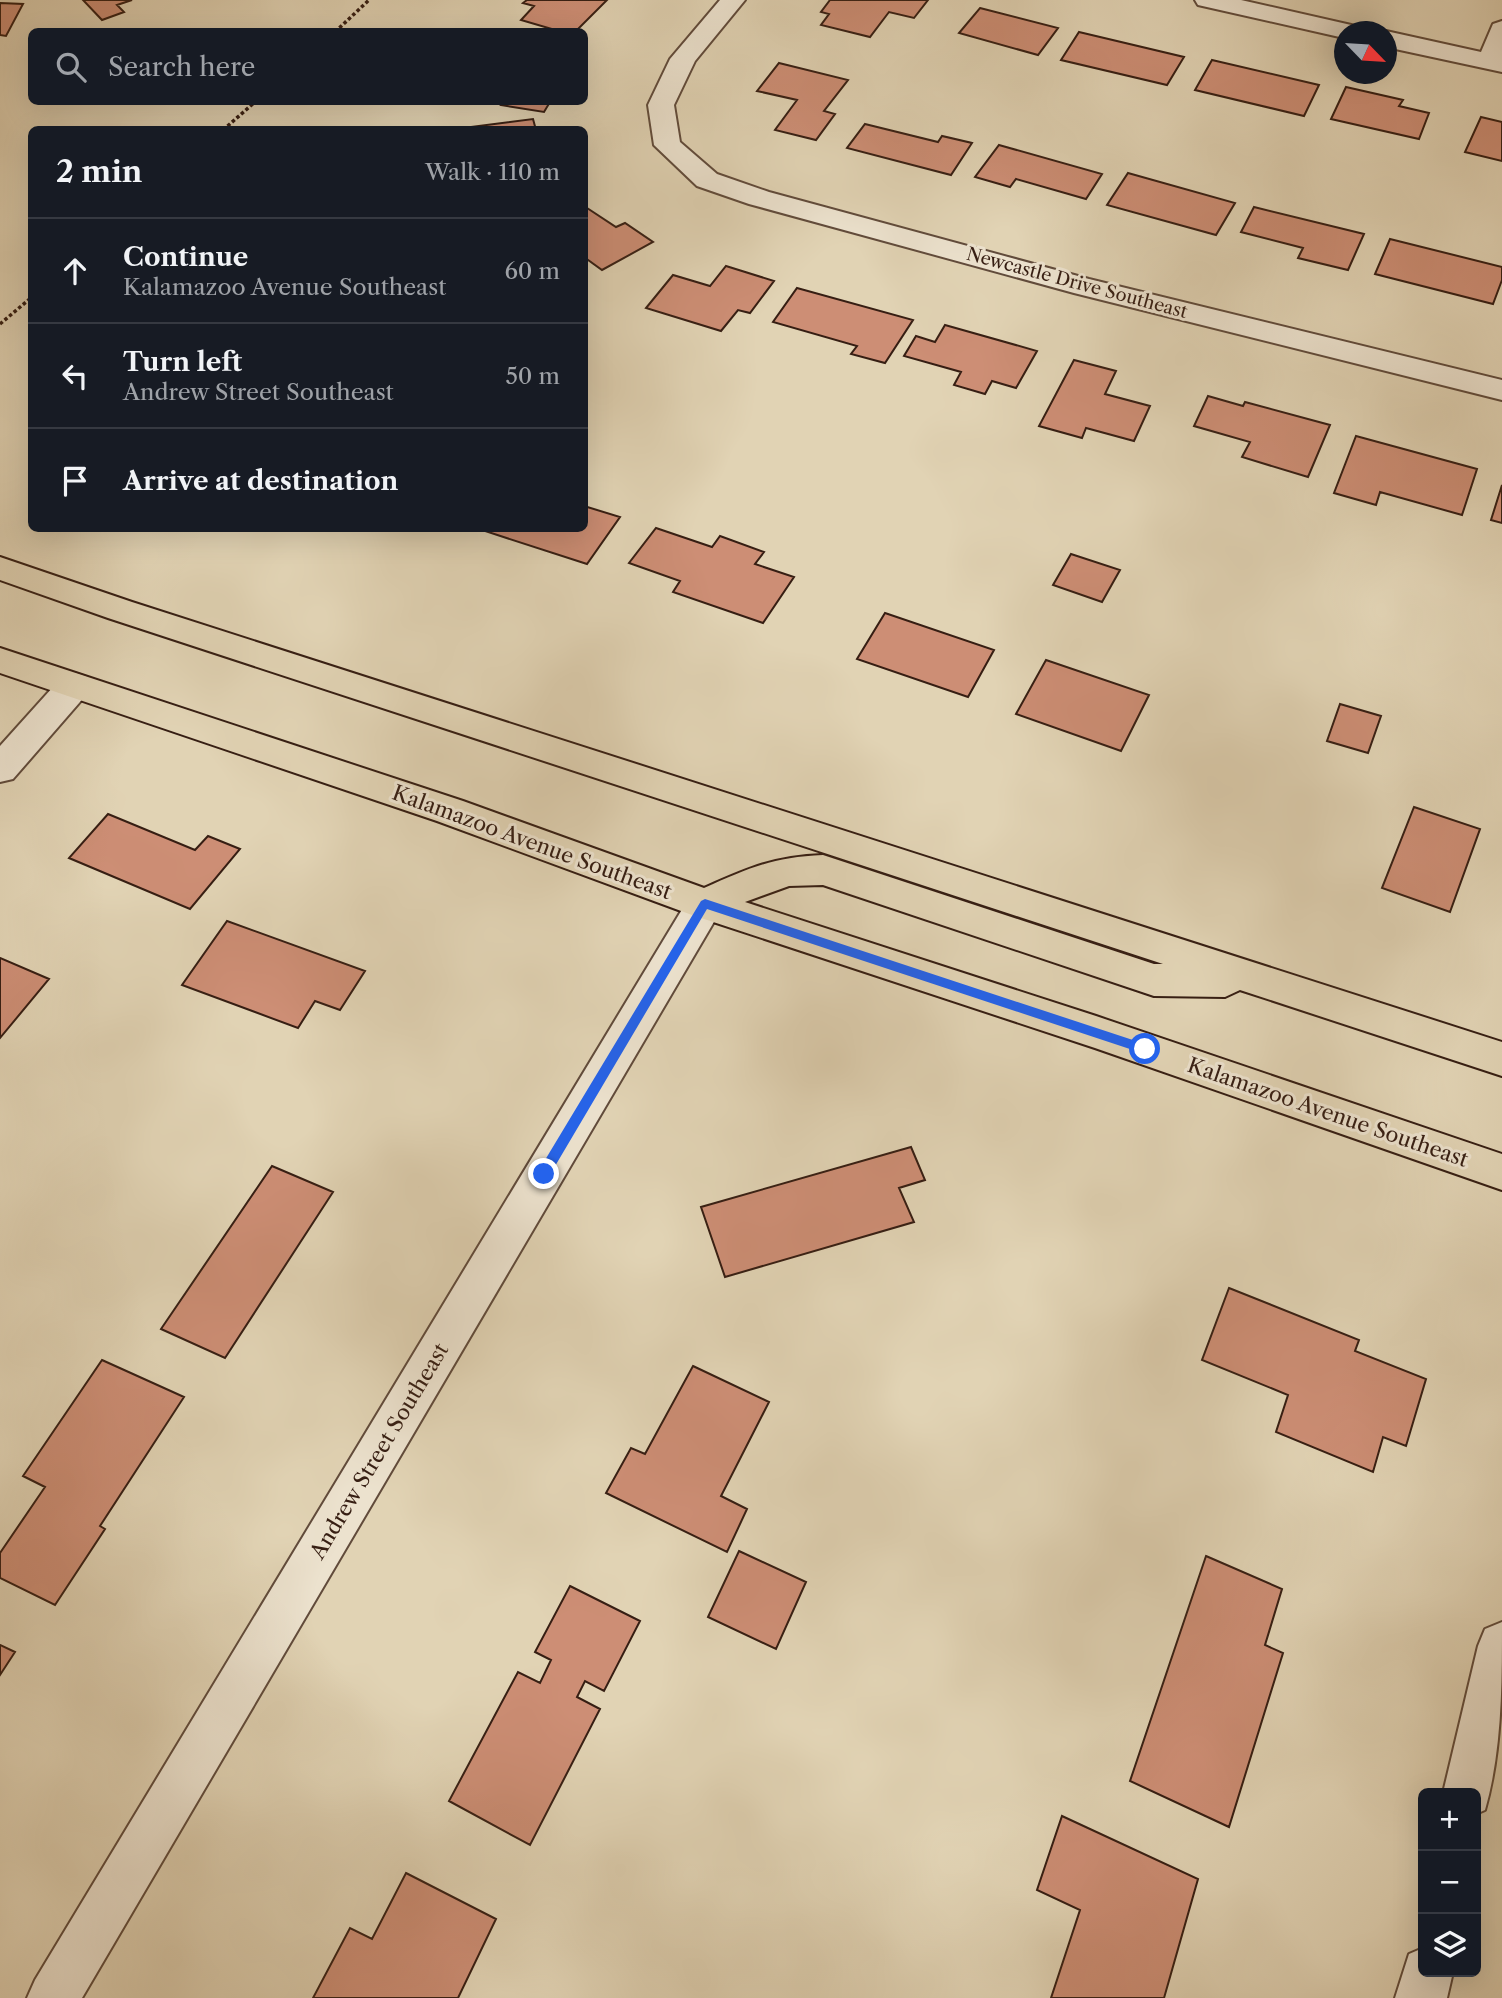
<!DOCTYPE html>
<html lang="en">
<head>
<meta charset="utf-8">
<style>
	:root { --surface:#171b24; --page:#20242c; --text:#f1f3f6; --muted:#9ea1a6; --line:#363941 }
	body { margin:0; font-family:"Libre Caslon Text",serif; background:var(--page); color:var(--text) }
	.controls { position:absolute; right:21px; bottom:21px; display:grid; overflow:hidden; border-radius:10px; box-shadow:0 7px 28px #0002 }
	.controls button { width:63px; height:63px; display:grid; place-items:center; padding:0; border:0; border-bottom:2px solid var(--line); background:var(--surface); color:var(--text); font:35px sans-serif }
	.compass { position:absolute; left:1334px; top:21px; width:63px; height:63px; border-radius:50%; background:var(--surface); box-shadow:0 7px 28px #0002; rotate:115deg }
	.stop { position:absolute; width:21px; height:21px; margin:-16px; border:5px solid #2563eb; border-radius:50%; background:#fff }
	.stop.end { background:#2563eb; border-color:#fff; box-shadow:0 2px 7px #0008 }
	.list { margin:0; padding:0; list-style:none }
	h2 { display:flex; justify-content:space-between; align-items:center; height:91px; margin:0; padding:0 28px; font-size:30px }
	h2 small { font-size:23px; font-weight:400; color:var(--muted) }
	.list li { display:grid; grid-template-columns:46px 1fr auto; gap:21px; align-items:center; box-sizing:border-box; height:105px; padding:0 28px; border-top:2px solid var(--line) }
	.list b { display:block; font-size:26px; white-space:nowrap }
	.list p { margin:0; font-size:23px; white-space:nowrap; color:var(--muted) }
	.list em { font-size:23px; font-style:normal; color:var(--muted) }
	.icon { flex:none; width:38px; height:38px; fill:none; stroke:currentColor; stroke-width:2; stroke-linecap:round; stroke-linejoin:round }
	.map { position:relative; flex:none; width:1502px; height:1998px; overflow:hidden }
	.search { position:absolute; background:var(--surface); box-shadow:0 7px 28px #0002; left:28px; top:28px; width:560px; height:77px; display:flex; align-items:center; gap:18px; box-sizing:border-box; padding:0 24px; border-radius:10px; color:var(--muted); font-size:26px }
	.panel { position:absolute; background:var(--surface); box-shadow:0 7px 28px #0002; left:28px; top:126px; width:560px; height:406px; border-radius:10px }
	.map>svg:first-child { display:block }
	.building { fill:#cd8e75; stroke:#361e13; stroke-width:2 }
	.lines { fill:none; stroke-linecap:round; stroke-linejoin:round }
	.minor-casing { stroke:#614b3b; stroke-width:4 }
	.major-casing { stroke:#361e13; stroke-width:4 }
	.path { stroke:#361e13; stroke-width:3.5; stroke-dasharray:3.5 2.5; stroke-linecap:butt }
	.minor { fill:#ece2ce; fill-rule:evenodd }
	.major { fill:#e1d3b4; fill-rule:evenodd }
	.route { fill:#2563eb }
	.labels { text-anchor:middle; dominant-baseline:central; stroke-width:6; stroke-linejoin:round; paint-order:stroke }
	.far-street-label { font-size:18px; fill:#361e13; stroke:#ece2ce }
	.street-label { font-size:21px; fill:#361e13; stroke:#ece2ce }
</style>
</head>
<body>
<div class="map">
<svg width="1502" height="1998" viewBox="0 0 1502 1998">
	<rect width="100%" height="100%" fill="#e1d3b4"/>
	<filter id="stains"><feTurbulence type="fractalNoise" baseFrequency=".00286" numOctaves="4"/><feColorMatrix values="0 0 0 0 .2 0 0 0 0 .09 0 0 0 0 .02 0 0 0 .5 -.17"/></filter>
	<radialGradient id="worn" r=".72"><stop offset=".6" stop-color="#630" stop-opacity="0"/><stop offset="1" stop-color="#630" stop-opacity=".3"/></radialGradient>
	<path class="building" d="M83,0H132L117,5L124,12L102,20Z
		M527,0H607L575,32H562L521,20L534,6L523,3Z
		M830,0H928L914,18L889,12L870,37L821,25L829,14L821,12Z
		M0,3L23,4L6,36L0,35Z
		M980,8L1058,28L1038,55L959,33Z
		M1079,32L1184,57L1167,85L1061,60Z
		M1212,60L1319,85L1304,116L1195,90Z
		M779,63L848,80L824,111L835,114L816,140L775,130L797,100L757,91Z
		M1346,87L1403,100L1399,106L1429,113L1419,139L1331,119Z
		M503,102H550L544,112L501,105Z
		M1481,117L1502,122V161L1465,152Z
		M533,119L536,130L471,127Z
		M865,124L938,142L942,136L972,143L951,175L847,148Z
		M999,145L1102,174L1086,199L1016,179L1010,187L975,177Z
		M1128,173L1235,203L1216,235L1107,205Z
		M584,206L616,227L625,223L653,242L602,270L584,257Z
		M1254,207L1364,234L1348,270L1298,258L1303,248L1241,232Z
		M1390,239L1502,267V280L1493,304L1375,274Z
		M726,266L774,281L750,313L738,310L721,331L646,308L673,275L710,286Z
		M797,288L913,320L885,363L851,354L857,346L773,322Z
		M945,325L1037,351L1016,388L992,381L985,394L954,385L961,372L904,356L916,336L935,342Z
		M1074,360L1116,371L1105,394L1150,406L1134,441L1086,428L1082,438L1039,426Z
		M1208,396L1243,406L1245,402L1330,425L1308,477L1242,457L1250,442L1194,426Z
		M1356,436L1477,469L1462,515L1380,492L1376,505L1334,493Z
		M1502,485V523L1491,520Z
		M584,506L620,517L587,564L485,531L487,528H584Z
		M656,528L712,547L720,536L764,552L755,564L794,577L763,623L673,592L680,581L629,563Z
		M1071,554L1120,570L1102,602L1053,585Z
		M885,613L994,650L968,697L857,659Z
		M1046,660L1149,695L1121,751L1016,714Z
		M1340,704L1381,716L1368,753L1327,741Z
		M1414,807L1480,829L1450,912L1382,888Z
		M108,814L195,850L208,836L240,849L190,909L69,858Z
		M227,921L365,971L340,1010L315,1001L298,1028L182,985Z
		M0,958L49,979L0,1038Z
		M911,1147L925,1180L899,1188L914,1222L725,1277L701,1207Z
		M272,1166L333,1192L225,1358L161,1329Z
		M1229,1288L1359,1340L1355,1351L1426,1379L1406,1446L1383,1437L1373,1472L1276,1432L1288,1395L1202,1360Z
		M102,1360L184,1397L100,1526L105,1529L55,1605L0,1578V1553L45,1487L23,1476Z
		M693,1366L769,1402L721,1496L747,1509L727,1552L606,1493L631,1448L645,1454Z
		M739,1551L806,1582L776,1649L708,1617Z
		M1206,1556L1282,1589L1265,1645L1283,1653L1229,1827L1130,1781Z
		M570,1586L640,1621L604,1691L585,1681L577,1697L600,1709L530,1845L449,1801L518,1672L540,1683L551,1660L535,1652Z
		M0,1645L15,1652L0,1675Z
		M1062,1816L1198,1879L1164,1998H1051L1080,1910L1037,1890Z
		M406,1873L496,1919L458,1998H313L350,1928L372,1939Z"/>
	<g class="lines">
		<g class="minor-casing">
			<path id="minor" d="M720,0H745L695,61L674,105L680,142L717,174L769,192L1089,279L1502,380V400L1074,293L749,204L697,186L654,145L648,105L670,59Z
				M1195,0H1241L1360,27L1363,32H1344V38L1198,5Z
				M1502,21V72L1386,47V31L1481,52L1493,24Z
				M74,673L86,677L91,686L86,695L13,779L0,782V746L62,677Z
				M705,889L718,893L724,904L718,915L82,1998H27L35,1980L692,893Z
				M1502,1622C1502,1685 1502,1751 1485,1810L1476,1814V1793H1443L1478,1646L1485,1629Z
				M1423,1948V1972H1453L1447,1998H1395L1409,1954Z"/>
		</g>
		<g class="major-casing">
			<path id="major" d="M0,557L132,602L1502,1042V1076L1240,990L1225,997L1154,996L823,885L789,886L745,902L1096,1016L1502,1154V1190L1095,1048L692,915L437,821L0,673V648L463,801L704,888C749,868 773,857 823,855L1154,964H1163L108,618L0,580Z"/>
		</g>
		<path class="path" d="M335,32L369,0
			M223,130L255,102
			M0,324L32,297"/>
		<use href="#minor" class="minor"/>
		<use href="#major" class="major"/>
	</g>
	<path class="route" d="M705,899L1145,1044L1151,1049L1145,1054L707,909L548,1178H539V1170L701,901Z"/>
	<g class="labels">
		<g class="far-street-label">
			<text transform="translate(1077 283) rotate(15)">Newcastle Drive Southeast</text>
		</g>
		<g class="street-label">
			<text transform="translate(532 842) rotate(20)">Kalamazoo Avenue Southeast</text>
			<text transform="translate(1328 1112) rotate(19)">Kalamazoo Avenue Southeast</text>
			<text transform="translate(379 1451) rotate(-59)">Andrew Street Southeast</text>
		</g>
	</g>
	<rect width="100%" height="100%" filter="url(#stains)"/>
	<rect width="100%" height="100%" fill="url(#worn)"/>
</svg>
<div class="controls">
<button>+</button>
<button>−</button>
<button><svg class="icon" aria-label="layers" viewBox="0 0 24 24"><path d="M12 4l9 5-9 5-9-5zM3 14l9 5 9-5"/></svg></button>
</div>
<svg class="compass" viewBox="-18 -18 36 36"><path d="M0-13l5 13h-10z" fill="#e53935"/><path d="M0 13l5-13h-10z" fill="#9ea1a6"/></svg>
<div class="stop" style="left:1145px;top:1049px"></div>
<div class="stop end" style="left:544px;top:1174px"></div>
<div class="search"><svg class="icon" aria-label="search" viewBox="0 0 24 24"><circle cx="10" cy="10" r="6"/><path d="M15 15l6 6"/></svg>Search here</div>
<section class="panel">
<h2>2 min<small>Walk · 110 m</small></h2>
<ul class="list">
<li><svg class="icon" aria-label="ahead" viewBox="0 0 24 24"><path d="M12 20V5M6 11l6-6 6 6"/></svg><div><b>Continue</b><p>Kalamazoo Avenue Southeast</p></div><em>60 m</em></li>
<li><svg class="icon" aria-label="left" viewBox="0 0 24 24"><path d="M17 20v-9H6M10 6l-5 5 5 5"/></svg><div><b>Turn left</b><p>Andrew Street Southeast</p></div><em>50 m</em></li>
<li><svg class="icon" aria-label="arrive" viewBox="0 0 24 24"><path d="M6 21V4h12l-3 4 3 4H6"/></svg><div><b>Arrive at destination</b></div></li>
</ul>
</section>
</div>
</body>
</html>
